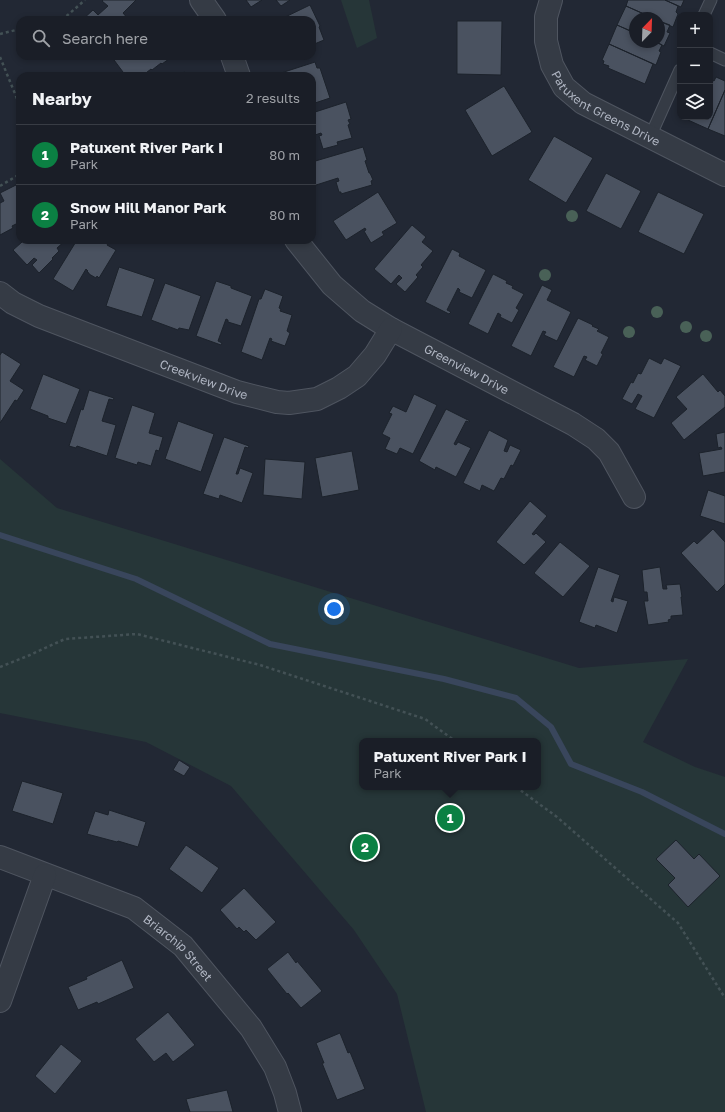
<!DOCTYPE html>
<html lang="en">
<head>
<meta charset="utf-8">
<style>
	:root { --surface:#1a1e27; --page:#23272f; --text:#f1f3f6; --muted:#9fa2a7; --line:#383c44; --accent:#0b8043 }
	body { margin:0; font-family:"Golos Text",sans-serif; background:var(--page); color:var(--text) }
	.controls { position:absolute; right:12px; top:12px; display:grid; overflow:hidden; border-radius:8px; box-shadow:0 2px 6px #0003 }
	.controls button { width:36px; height:36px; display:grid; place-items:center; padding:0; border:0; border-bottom:1px solid var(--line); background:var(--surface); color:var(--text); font:20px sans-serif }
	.compass { position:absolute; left:629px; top:12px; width:36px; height:36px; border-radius:50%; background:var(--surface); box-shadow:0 2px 6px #0003; rotate:23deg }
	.you { position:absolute; left:334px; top:609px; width:14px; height:14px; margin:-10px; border:3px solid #fff; border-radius:50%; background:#1a73e8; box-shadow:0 0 0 6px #1a73e833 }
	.badge { display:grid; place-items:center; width:26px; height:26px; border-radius:50%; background:var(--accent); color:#fff; font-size:13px; font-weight:700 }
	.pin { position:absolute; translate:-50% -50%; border:2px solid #fff; box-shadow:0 1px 4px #0006 }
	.popup { position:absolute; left:359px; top:738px; width:182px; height:52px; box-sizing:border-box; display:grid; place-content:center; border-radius:8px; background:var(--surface); filter:drop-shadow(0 1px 3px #0005); font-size:13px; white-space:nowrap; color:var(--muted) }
	.popup b { font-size:15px; color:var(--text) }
	.popup::after { content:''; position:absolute; left:50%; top:100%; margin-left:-8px; border:8px solid transparent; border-top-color:var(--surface) }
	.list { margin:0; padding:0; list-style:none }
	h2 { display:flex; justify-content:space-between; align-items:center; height:52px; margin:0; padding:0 16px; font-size:17px }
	h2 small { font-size:13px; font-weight:400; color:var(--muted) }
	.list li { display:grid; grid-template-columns:26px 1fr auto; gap:12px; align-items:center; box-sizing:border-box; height:60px; padding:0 16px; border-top:1px solid var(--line) }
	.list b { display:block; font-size:15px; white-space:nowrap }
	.list p { margin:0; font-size:13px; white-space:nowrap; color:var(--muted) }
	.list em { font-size:13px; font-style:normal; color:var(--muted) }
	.icon { flex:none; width:22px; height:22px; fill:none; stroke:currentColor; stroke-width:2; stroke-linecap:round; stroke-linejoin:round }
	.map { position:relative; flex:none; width:725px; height:1112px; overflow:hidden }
	.search { position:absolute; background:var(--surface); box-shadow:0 2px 6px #0003; left:16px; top:16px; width:300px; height:44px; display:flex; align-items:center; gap:10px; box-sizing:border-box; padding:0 14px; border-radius:12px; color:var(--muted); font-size:15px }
	.panel { position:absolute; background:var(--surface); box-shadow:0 2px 6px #0003; left:16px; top:72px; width:300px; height:172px; border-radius:12px }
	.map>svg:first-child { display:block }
	.green { fill:#263638; fill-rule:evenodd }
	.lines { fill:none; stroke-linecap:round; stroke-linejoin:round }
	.stream { stroke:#39465c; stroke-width:6 }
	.building { fill:#4a5260; stroke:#1c222b }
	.lane-casing { stroke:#4f5560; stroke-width:13 }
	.street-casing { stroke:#4f5560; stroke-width:24 }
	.path { stroke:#435155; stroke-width:2.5; stroke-dasharray:3 3; stroke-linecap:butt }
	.lane { stroke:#353b45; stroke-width:11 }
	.street { stroke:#353b45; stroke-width:22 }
	.tree { fill:#496157 }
	.labels { text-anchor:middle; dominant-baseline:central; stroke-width:4; stroke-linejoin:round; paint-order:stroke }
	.street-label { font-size:12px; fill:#afb5c2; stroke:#1a2029 }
</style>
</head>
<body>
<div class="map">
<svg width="725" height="1112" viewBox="0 0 725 1112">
	<rect width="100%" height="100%" fill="#222834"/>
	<path class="green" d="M341,0H369L377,38L357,48Z
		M0,459L57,508L579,668L688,659L643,742L695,767L725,777V1112H426L397,994L354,930L231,786L146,742L0,713ZM362,741H538V787H362Z"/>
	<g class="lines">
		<path class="stream" d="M0,535L136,579L270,644L444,679L516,698L551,727L571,764L642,792L725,834"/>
	</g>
	<path class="building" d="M103,0H136L123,13L129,20H82L93,10L98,15L108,6L102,1Z
		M246,0H262L251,7Z
		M276,0H290L281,6Z
		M628,0H665L678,6L676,12L678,14L673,27L659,21V18H653L626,6Z
		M665,0H684L681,7Z
		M310,5L320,26L319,27L324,40L312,45V20H279Z
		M626,6L653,18H635V33L617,25Z
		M457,21H502L501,75L457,74Z
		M659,21L670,25L667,32L670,33L664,46L656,42H659Z
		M617,25L635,33V42H656L662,45L659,51L661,52L656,65L609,44Z
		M609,44L653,64L645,84L608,68L609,66L603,64L604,61L602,60Z
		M111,56H173L162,64L161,63L152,70L151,69L142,76H126Z
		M315,62L317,68H320L330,98L312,104V76H279L278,74Z
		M185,72L187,76H171Z
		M716,77L725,81V90L708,129L688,120L690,117H710V79L714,81Z
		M504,86L532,132L492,156L465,110Z
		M725,90V136L708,129Z
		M346,102L351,119L348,120L350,124L348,125L352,138L337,142L338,145L323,149L319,136L322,135L321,133L312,136V113Z
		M554,136L593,158L566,203L528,180Z
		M363,147L367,160L365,161L369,173H370L373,180L371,181L372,185L341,194V192H339L336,182L339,181L338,178L313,186L312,162Z
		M606,173L641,191L621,229L586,211Z
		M20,183V222L12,226L13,228L0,235V203L4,201L0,193Z
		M378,192L397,223L382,232L384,235L371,243L364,231L366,230L365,228L346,240L333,221Z
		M658,192L704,214L684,254L638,232Z
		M412,225L426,237L422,242L433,251L421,265L423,267L416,275L418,277L405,292L396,284L402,278L399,275L391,284L374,269Z
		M22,240H66L57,248L59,251L52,258L53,259L39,273L32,265L37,260L34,258L27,265L13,250L22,242Z
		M77,240H110L107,245L116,250L99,278L97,276L96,278L89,274V273L87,272L88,271L86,269L73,291L53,279Z
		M452,249L460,253L459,256L486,270L472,298L459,292L460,290L458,288L447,310L451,312L449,314L425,302Z
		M119,267L155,279L142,317L106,306Z
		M493,274L507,281L506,283L513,286L512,288L524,294L516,308L519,310L512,323L500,317L501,315L498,313L488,334L468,324Z
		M216,281L231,286V288L252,296L241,326L228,322V320L226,319L218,341L222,343L221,345L196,336Z
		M165,283L201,296L189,330L179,328L178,330L151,320Z
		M542,285L552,290L547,300L571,312L557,341L544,335L546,332L543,331L531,356L511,346Z
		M265,289L283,296L279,308L281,309L280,311L292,315L287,331L290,333L285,346L271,341L272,339L270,338L262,360L241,352L259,299H261Z
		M578,318L593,325L592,326L599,329L597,331L609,337L601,353L603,354L597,366L585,360L587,357L584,356L574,377L553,367Z
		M2,352L21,364L10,381L24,390L17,401L15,400L0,423V355Z
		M649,358L661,364L664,358L681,366L654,418L635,409L642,396L638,394L632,404L622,399L631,382L633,383L638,373L641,374Z
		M43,374L80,389L66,424L48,418V416L30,409Z
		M703,374L718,392L720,390L725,396V407L684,440L671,423L687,409L676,397Z
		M89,390L114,398L113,400L109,399L102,421L116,425L107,456L77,446L76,448L69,446L81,409L83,410Z
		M414,394L437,405L413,454L400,448L397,454L385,449L390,438L382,434L392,414L389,413L393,406L406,412Z
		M132,405L155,413L149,433L163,437L159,451L156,450L151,466L138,462L137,465L115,458Z
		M446,409L470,421L469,422L466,421L454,444L456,445L458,442L471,448L456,477L436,467L435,470L419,461Z
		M178,421L214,434L201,472L165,459Z
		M489,430L508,440L504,451L507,452L510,445L521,450L513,466L511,465L504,479L501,478L494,491L482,485L480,491L463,483Z
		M725,432V472L703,476L699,453L722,449L721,447L718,448L716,434Z
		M224,437L249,446L248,448L245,447L236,474H238L240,468L253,473L242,503L220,495L219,499L203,494Z
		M352,451L359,490L322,497L315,458Z
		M265,459L305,462L302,499L263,495Z
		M708,490L725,496V524L700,516Z
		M530,501L547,516L532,534L534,535L536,533L546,542L524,565L496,542Z
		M713,529L725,542V584L717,592L681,553L694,541L697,544Z
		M560,542L590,566L563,597L534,573Z
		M598,567L620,575L611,601L613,602L614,597L628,601L617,633L596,625L595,628L579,622Z
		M660,567L663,589H667L666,585L680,584L682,597H681L683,615L671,616V619L668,620L669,622L648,625L644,601H648L647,592H644L642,570Z
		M179,760L190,767L184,776L173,770Z
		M22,781L63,793L53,824L12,811Z
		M109,810L146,822L138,847L118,841L117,842L87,834L95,811L108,815Z
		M676,840L694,859L699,854L720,876L688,907L668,885L675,878L656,859Z
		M186,845L219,868L202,893L169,869Z
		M244,888L276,922L256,940L246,930L244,932L239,927L237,929L220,910Z
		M288,952L296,963L297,961L322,991L301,1008L288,993L287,994L267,969Z
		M122,960L134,988L98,1004L97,1002L78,1010L68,987L87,979L86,977Z
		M168,1012L195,1045L173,1062L166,1053L154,1062L135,1039Z
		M340,1033L348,1053L350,1052L365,1089L337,1100L322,1063H324L316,1043Z
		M61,1044L82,1061L55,1094L35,1076Z
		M227,1090L233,1112H190L186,1099Z"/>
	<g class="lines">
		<g class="lane-casing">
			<path id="lane" d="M704,15L711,0
				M710,53L725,60
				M650,137L680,70"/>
		</g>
		<g class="street-casing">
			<g id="street">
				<path d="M201,0L215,20"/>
				<path id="s1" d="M551,0L546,17V41L552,65L564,87L583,103L725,175"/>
				<path d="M232,56L239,76"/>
				<path id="s2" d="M296,240L332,285L362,311L391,329L573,424L596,439L609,452L634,497"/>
				<path id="s3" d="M0,293L13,303L39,316L237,392L277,402L289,403L317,399L339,388L357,376L375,355L391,329"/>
				<path id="s4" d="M0,857L134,908L183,946L251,1028L275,1067L285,1093L290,1112"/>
				<path d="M0,1001L45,875"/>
			</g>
		</g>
		<path class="path" d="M62,20L85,0
			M0,34L20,29
			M0,57L20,106
			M0,186L20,174
			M0,667L30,655L65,639L137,634L260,665L425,719L455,741
			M516,787L557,817L678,923L725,998"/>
		<use href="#lane" class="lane"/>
		<use href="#street" class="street"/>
	</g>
	<g class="tree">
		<circle cx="572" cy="216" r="6"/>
		<circle cx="545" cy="275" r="6"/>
		<circle cx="657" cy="312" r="6"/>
		<circle cx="686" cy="327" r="6"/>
		<circle cx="629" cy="332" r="6"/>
		<circle cx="706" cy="336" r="6"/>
	</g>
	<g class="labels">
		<g class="street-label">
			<text stroke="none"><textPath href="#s1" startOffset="138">Patuxent Greens Drive</textPath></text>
			<text stroke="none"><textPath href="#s2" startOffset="217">Greenview Drive</textPath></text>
			<text stroke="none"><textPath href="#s3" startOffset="222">Creekview Drive</textPath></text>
			<text stroke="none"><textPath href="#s4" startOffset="203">Briarchip Street</textPath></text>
		</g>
	</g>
</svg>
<div class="controls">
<button>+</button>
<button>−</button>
<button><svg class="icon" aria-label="layers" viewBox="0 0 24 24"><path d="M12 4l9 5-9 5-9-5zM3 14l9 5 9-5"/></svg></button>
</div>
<svg class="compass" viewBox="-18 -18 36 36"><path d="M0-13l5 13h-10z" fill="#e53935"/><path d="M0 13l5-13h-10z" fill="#9fa2a7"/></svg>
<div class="you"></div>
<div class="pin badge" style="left:450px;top:818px">1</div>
<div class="popup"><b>Patuxent River Park I</b>Park</div>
<div class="pin badge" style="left:365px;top:847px">2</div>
<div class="search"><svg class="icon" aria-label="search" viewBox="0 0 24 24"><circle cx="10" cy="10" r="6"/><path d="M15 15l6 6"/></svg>Search here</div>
<section class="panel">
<h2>Nearby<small>2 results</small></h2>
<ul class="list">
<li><span class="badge">1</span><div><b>Patuxent River Park I</b><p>Park</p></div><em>80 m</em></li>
<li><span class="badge">2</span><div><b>Snow Hill Manor Park</b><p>Park</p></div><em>80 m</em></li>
</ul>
</section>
</div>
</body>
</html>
